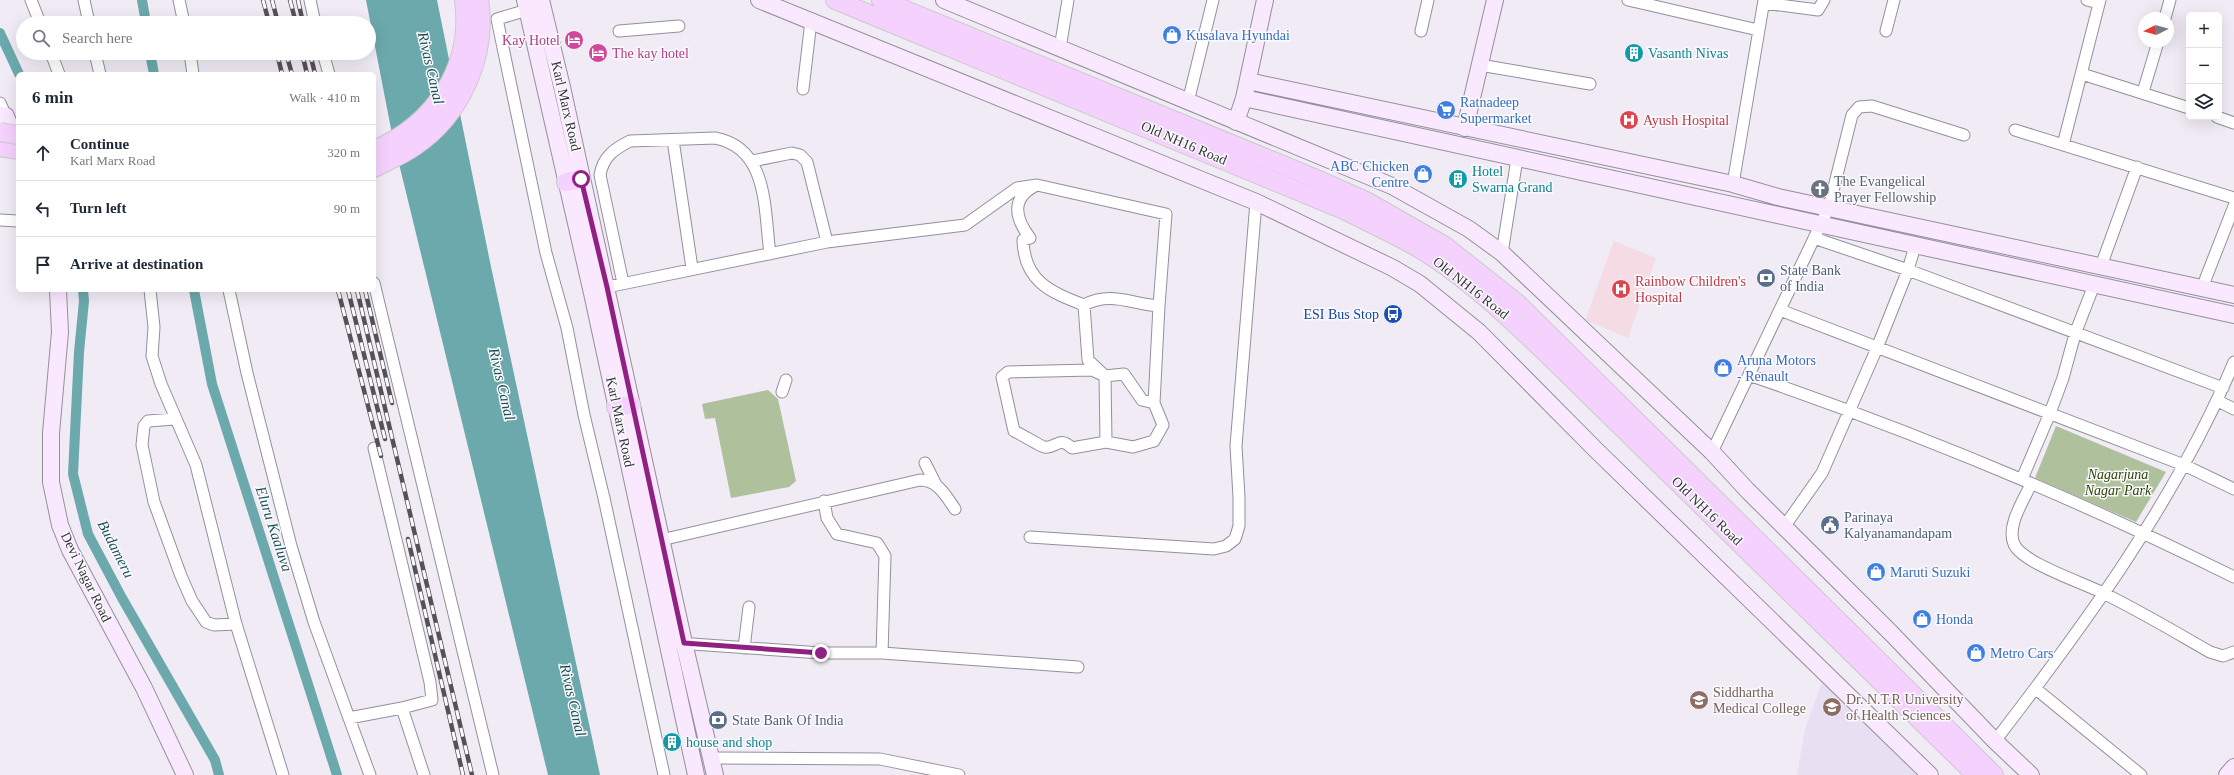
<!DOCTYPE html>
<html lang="en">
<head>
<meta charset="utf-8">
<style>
	:root { --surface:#fff; --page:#f2f2f3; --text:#1f2937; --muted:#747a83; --line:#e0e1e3 }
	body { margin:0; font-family:"Times New Roman",serif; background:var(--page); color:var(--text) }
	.controls { position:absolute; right:12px; top:12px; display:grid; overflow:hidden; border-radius:6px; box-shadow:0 4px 16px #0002 }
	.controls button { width:36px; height:36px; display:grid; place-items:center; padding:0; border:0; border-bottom:1px solid var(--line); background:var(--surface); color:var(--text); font:20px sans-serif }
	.compass { position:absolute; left:2138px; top:12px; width:36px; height:36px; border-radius:50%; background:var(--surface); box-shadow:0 4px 16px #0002; rotate:264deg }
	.stop { position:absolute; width:12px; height:12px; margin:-9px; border:3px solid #902182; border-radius:50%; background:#fff }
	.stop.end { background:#902182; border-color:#fff; box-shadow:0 1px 4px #0008 }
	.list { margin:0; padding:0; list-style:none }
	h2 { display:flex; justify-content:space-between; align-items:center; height:52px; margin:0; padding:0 16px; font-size:17px }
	h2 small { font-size:13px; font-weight:400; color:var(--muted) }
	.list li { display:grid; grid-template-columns:26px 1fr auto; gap:12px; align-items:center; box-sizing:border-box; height:56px; padding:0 16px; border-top:1px solid var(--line) }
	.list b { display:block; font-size:15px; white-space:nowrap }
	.list p { margin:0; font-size:13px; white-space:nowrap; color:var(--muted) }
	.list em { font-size:13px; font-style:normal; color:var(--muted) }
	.icon { flex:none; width:22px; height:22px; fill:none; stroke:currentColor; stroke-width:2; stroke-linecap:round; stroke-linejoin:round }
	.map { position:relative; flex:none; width:2234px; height:775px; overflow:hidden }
	.search { position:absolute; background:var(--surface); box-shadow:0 4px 16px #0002; left:16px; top:16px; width:360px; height:44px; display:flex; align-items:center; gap:10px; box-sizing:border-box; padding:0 14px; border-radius:22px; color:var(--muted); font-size:15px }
	.panel { position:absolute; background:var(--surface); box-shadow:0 4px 16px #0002; left:16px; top:72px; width:360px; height:220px; border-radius:6px }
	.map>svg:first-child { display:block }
	.education { fill:#e9dff3 }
	.medical { fill:#f5dce4 }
	.green { fill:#afc19c }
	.water { fill:#6ba9ac }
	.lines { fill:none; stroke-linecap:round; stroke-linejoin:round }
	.canal { stroke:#6ba9ac; stroke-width:10 }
	.street-casing { stroke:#949099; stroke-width:13 }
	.secondary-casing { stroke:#949099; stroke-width:18 }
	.primary-casing { stroke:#cbcacb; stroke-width:20 }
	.street { stroke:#fff; stroke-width:11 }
	.secondary { stroke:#fae8fe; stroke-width:16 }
	.primary { stroke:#f5d2fe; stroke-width:18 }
	.rail-casing { stroke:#545257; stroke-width:4.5 }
	.rail { stroke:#fbfafe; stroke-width:3; stroke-dasharray:9; stroke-linecap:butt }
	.primary-bridge-casing { stroke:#cbcacb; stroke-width:20; stroke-linecap:butt }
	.primary-bridge { stroke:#f5d2fe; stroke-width:18 }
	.route { stroke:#902182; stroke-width:5 }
	.labels { text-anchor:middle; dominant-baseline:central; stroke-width:3; stroke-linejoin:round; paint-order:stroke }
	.shop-label { font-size:14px; fill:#366cbe; stroke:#fbfafe; text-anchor:start }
	.hotel-label { font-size:14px; fill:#b23c85; stroke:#fbfafe; text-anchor:end }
	.culture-label { font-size:14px; fill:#0d838f; stroke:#fbfafe; text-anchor:start }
	.street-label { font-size:14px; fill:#363438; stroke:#fbfafe }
	.health-label { font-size:14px; fill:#be3a42; stroke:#fbfafe; text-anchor:start }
	.worship-label { font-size:14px; fill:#5b616d; stroke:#fbfafe; text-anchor:start }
	.service-label { font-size:14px; fill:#4e5e75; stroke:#fbfafe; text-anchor:start }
	.transit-label { font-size:14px; fill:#164399; stroke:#fbfafe; text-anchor:end }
	.park-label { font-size:14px; font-style:italic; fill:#2d4400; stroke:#fbfafe }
	.education-label { font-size:14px; fill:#785e54; stroke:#fbfafe; text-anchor:start }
	.water-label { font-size:15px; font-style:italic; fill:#1b5155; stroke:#fbfafe }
</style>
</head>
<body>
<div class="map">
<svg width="2234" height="775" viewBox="0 0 2234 775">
	<rect width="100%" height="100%" fill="#f0ebf5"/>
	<path class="education" d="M1823,680L1920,775H1797L1805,729Z"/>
	<path class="medical" d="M1614,241L1656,258L1628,338L1585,320Z"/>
	<path class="green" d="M768,390L778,399L796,481L789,487L731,498L715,418L705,419L702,404Z
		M2056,426L2166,472L2136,522L2035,478Z"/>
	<path class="water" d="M366,0H437L490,262L600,775H548L393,139Z"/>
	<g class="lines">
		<path class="canal" d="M142,0L146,23
			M0,33L19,74
			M150,53L154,74
			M83,290L84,301L79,352L73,474L88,534L122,598L215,760L219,775
			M194,290L212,384L337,775"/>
		<g class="street-casing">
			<path id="street" d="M31,0L40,23
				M84,0L89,23
				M179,0L184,23
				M310,0L315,23
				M1628,0L1758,30
				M2087,0L2099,3
				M1764,3L1818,10L1824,0
				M527,10L497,19L546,253L567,328L584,415L604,498L664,775
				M2165,18L2170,0
				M619,31L679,26
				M1421,31L1428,0
				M1886,31L1894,0
				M1060,48L1068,0
				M51,53L59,74
				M95,53L100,74
				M190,53L193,74
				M323,53L329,74
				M1480,65L1590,84
				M2082,74L2189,108
				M803,89L811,21
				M2143,92L2158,42
				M1188,102L1213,0
				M0,103L6,116
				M2217,117L2234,123
				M2015,130L2234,198
				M673,140L692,268
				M2063,145L2100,0
				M752,161L792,153L800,155L807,162L827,242
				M1733,184L1764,0
				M0,220L18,221
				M1814,238L1908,270L2223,388
				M1502,253L1517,159
				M2101,266L2137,167
				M374,283L493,775
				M623,283L600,175C603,157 614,149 630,141L715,138C769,148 764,210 770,254
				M607,287L827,242L965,225L1017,188L1037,185L1166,214L1159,306C1131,304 1111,291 1084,305C1050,292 1024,281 1023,240L1030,238C1014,217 1011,197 1037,185
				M2202,288L2234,206
				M150,290L154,327L152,356L161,384L196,465L236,624L283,775
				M229,290L247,373L291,546L314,622L349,718
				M1084,305L1088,360L1105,376L1124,374L1142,400L1154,403L1159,306
				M1780,310L2184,465L2234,489
				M1749,375C1915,432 2077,499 2234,577
				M782,392L786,380
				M2218,401L2234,409
				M175,419L148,421L144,426L142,445L154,502L181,576L192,601L206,622L214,625L236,624
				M1106,442L1072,448C1058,435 1057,449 1044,447C1042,447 1019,433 1014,431L1002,377L1008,372L1092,370L1105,376L1106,442L1133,447L1154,441L1163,425L1154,403
				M1712,452L1829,207L1852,115L1859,107L1872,106L1964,135
				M925,463L936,485
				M2022,479L2050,413L2063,378L2075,334L2094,285
				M2031,484C2024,500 2006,526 2014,544C2022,563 2084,583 2103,593C2140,611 2175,632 2210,652L2223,656L2234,652
				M824,501L827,518L837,534L877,543L885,556L882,653
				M1784,527L1822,473L1877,348L1908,270L1915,246
				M1030,537L1214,549L1226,546L1235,539L1239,526V497L1236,446L1256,202
				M661,540L920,480C938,480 946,496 955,509
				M678,643L821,653H882L1078,667
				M744,648L749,607
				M2036,689L2141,775
				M402,708L424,775
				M1995,741C2086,623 2176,500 2234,362
				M712,758L880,759L959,775
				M370,775L349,718L402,708L432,700L430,682L374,448"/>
		</g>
		<g class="secondary-casing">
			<path id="secondary" d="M525,0L592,293L696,775
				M541,0L562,87L684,643L715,775
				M759,0L1256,202L1393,268L1420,284L1479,332L1595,449L1930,775
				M944,0L1392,186L1469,229L1502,253L1712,452L1748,491L1891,633L1995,741L2031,775
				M1248,81L1733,184L1778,197L2234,295
				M1244,98L2234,315
				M0,115L6,116L17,145
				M1236,122L1244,98L1265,0
				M1465,128L1495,0
				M58,290L60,332L51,433V482L60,525L70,550L144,688L185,775
				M2227,775L2234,767"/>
		</g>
		<g class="primary-casing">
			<path id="primary" d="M835,0L1344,210C1368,222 1392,233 1415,246C1463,274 1504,313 1545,352L1976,775
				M881,0L1307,175L1366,201L1445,246L1517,303L1994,775
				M0,147L18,150
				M374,150C435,124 473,67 464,0
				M374,168C388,161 402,155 415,146C461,115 488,55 479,0
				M566,182L581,179
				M616,407L631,405"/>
		</g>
		<use href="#street" class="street"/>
		<use href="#secondary" class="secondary"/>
		<use href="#primary" class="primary"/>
		<g class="rail-casing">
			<path id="rail" d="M263,0L269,23
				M272,0L278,23
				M290,0L296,23
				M298,0L303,23
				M277,53L282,74
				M286,53L292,74
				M302,53L307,74
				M310,53L315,74
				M338,290L381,456
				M348,290L385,439
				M357,290L472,775
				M365,290L392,403
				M408,539L463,775"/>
		</g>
		<use href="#rail" class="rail"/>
		<g class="primary-bridge-casing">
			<path id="primary-bridge" d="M0,132L18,135"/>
		</g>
		<use href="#primary-bridge" class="primary-bridge"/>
	</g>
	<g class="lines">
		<path class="route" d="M581,179L607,287L684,643L821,653"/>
	</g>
	<defs>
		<g id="shop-disc" transform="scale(1)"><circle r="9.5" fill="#3f7fe0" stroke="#fbfafe"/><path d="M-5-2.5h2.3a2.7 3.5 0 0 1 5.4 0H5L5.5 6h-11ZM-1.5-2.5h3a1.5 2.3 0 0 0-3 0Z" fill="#fff"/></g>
		<g id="hotel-disc" transform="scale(1)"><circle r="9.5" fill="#d1479c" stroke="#fbfafe"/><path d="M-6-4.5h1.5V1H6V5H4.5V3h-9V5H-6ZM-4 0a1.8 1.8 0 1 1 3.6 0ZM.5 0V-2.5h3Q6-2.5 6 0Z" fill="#fff"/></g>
		<g id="building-disc" transform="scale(1)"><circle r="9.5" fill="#0f9aa8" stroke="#fbfafe"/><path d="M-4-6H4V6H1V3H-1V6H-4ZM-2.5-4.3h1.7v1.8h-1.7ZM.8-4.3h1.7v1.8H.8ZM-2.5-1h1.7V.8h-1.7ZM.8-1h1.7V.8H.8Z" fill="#fff"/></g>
		<g id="supermarket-disc" transform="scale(1)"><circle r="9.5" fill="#3f7fe0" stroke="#fbfafe"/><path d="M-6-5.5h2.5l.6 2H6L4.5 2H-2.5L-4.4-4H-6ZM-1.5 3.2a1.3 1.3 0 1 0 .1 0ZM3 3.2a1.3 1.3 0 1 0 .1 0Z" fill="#fff"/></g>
		<g id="hospital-disc" transform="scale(1)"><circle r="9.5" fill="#e0444e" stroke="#fbfafe"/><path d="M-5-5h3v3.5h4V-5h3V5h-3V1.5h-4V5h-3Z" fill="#fff"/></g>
		<g id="church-disc" transform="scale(1)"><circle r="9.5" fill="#6b7280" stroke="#fbfafe"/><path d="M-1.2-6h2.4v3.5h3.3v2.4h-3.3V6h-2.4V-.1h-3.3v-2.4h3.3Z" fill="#fff"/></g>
		<g id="bank-disc" transform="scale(1)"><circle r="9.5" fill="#5c6f8a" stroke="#fbfafe"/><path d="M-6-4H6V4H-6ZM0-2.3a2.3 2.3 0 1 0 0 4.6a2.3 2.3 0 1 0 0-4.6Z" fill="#fff"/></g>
		<g id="bus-disc" transform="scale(1)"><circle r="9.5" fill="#1a4fb4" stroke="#fbfafe"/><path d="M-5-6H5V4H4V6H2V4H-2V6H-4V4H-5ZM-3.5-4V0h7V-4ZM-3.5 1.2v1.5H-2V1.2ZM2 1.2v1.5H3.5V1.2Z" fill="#fff"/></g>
		<g id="civic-disc" transform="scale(1)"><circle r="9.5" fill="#5c6f8a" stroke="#fbfafe"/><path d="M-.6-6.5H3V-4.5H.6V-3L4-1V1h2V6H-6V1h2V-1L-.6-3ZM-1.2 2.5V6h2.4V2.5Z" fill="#fff"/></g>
		<g id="university-disc" transform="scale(1)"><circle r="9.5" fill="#8d6e63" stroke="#fbfafe"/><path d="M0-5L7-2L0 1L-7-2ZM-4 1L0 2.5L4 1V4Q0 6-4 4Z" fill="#fff"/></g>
	</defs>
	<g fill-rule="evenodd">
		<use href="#shop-disc" x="1172" y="35"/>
		<use href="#hotel-disc" x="574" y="40"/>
		<use href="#hotel-disc" x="598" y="53"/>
		<use href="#building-disc" x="1634" y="53"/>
		<use href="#supermarket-disc" x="1446" y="110"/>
		<use href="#hospital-disc" x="1629" y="120"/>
		<use href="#shop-disc" x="1423" y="174"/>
		<use href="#building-disc" x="1458" y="179"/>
		<use href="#church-disc" x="1820" y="189"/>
		<use href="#bank-disc" x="1766" y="278"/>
		<use href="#hospital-disc" x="1621" y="289"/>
		<use href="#bus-disc" x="1393" y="314"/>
		<use href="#shop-disc" x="1723" y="368"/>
		<use href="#civic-disc" x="1830" y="525"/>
		<use href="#shop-disc" x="1876" y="572"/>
		<use href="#shop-disc" x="1922" y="619"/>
		<use href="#shop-disc" x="1976" y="653"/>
		<use href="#university-disc" x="1699" y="700"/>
		<use href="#university-disc" x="1832" y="707"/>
		<use href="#bank-disc" x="718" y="720"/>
		<use href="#building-disc" x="672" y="742"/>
	</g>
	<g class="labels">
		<g class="shop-label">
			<text x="1186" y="35">Kusalava Hyundai</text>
			<text x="1460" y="102">Ratnadeep<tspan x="1460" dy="16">Supermarket</tspan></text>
			<text x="1409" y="166" text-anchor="end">ABC Chicken<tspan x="1409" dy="16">Centre</tspan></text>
			<text x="1737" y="360">Aruna Motors<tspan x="1737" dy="16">- Renault</tspan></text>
			<text x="1890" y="572">Maruti Suzuki</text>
			<text x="1936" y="619">Honda</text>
			<text x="1990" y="653">Metro Cars</text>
		</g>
		<g class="hotel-label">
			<text x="560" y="40">Kay Hotel</text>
			<text x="612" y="53" text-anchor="start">The kay hotel</text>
		</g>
		<g class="culture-label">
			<text x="1648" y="53">Vasanth Nivas</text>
			<text x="1472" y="171">Hotel<tspan x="1472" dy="16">Swarna Grand</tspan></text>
			<text x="686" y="742">house and shop</text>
		</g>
		<g class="street-label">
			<text transform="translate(566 106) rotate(77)">Karl Marx Road</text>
			<text transform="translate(1184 143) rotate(23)">Old NH16 Road</text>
			<text transform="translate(1471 288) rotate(38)">Old NH16 Road</text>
			<text transform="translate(620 422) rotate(78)">Karl Marx Road</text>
			<text transform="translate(1707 511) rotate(44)">Old NH16 Road</text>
			<text transform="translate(86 577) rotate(64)">Devi Nagar Road</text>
		</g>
		<g class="health-label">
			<text x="1643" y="120">Ayush Hospital</text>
			<text x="1635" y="281">Rainbow Children's<tspan x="1635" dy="16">Hospital</tspan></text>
		</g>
		<g class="worship-label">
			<text x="1834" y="181">The Evangelical<tspan x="1834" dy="16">Prayer Fellowship</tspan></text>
		</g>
		<g class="service-label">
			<text x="1780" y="270">State Bank<tspan x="1780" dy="16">of India</tspan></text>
			<text x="1844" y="517">Parinaya<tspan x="1844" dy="16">Kalyanamandapam</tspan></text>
			<text x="732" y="720">State Bank Of India</text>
		</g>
		<g class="transit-label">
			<text x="1379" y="314">ESI Bus Stop</text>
		</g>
		<g class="park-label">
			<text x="2118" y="474">Nagarjuna<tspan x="2118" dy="16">Nagar Park</tspan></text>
		</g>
		<g class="education-label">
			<text x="1713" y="692">Siddhartha<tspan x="1713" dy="16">Medical College</tspan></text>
			<text x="1846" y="699">Dr. N.T.R University<tspan x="1846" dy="16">of Health Sciences</tspan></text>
		</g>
		<g class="water-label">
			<text transform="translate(431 68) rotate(77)">Rivas Canal</text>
			<text transform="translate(502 384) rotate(77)">Rivas Canal</text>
			<text transform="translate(274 529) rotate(72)">Eluru Kaaluva</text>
			<text transform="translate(116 549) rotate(63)">Budameru</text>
			<text transform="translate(573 700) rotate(77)">Rivas Canal</text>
		</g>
	</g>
</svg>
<div class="controls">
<button>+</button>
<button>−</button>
<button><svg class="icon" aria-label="layers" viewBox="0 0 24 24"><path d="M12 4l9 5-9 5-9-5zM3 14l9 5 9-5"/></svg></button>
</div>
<svg class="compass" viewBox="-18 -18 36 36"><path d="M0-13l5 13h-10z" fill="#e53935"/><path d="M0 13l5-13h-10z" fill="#747a83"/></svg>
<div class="stop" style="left:581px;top:179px"></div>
<div class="stop end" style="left:821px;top:653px"></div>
<div class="search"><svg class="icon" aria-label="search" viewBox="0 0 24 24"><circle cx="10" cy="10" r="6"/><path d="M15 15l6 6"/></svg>Search here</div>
<section class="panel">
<h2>6 min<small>Walk · 410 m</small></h2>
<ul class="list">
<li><svg class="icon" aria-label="ahead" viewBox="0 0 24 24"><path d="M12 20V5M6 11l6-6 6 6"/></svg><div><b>Continue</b><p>Karl Marx Road</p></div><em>320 m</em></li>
<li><svg class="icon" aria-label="left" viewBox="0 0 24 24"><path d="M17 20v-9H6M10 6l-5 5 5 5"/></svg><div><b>Turn left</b></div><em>90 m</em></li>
<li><svg class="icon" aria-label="arrive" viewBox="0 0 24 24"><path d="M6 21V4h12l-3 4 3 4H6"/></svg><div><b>Arrive at destination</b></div></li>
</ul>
</section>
</div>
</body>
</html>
